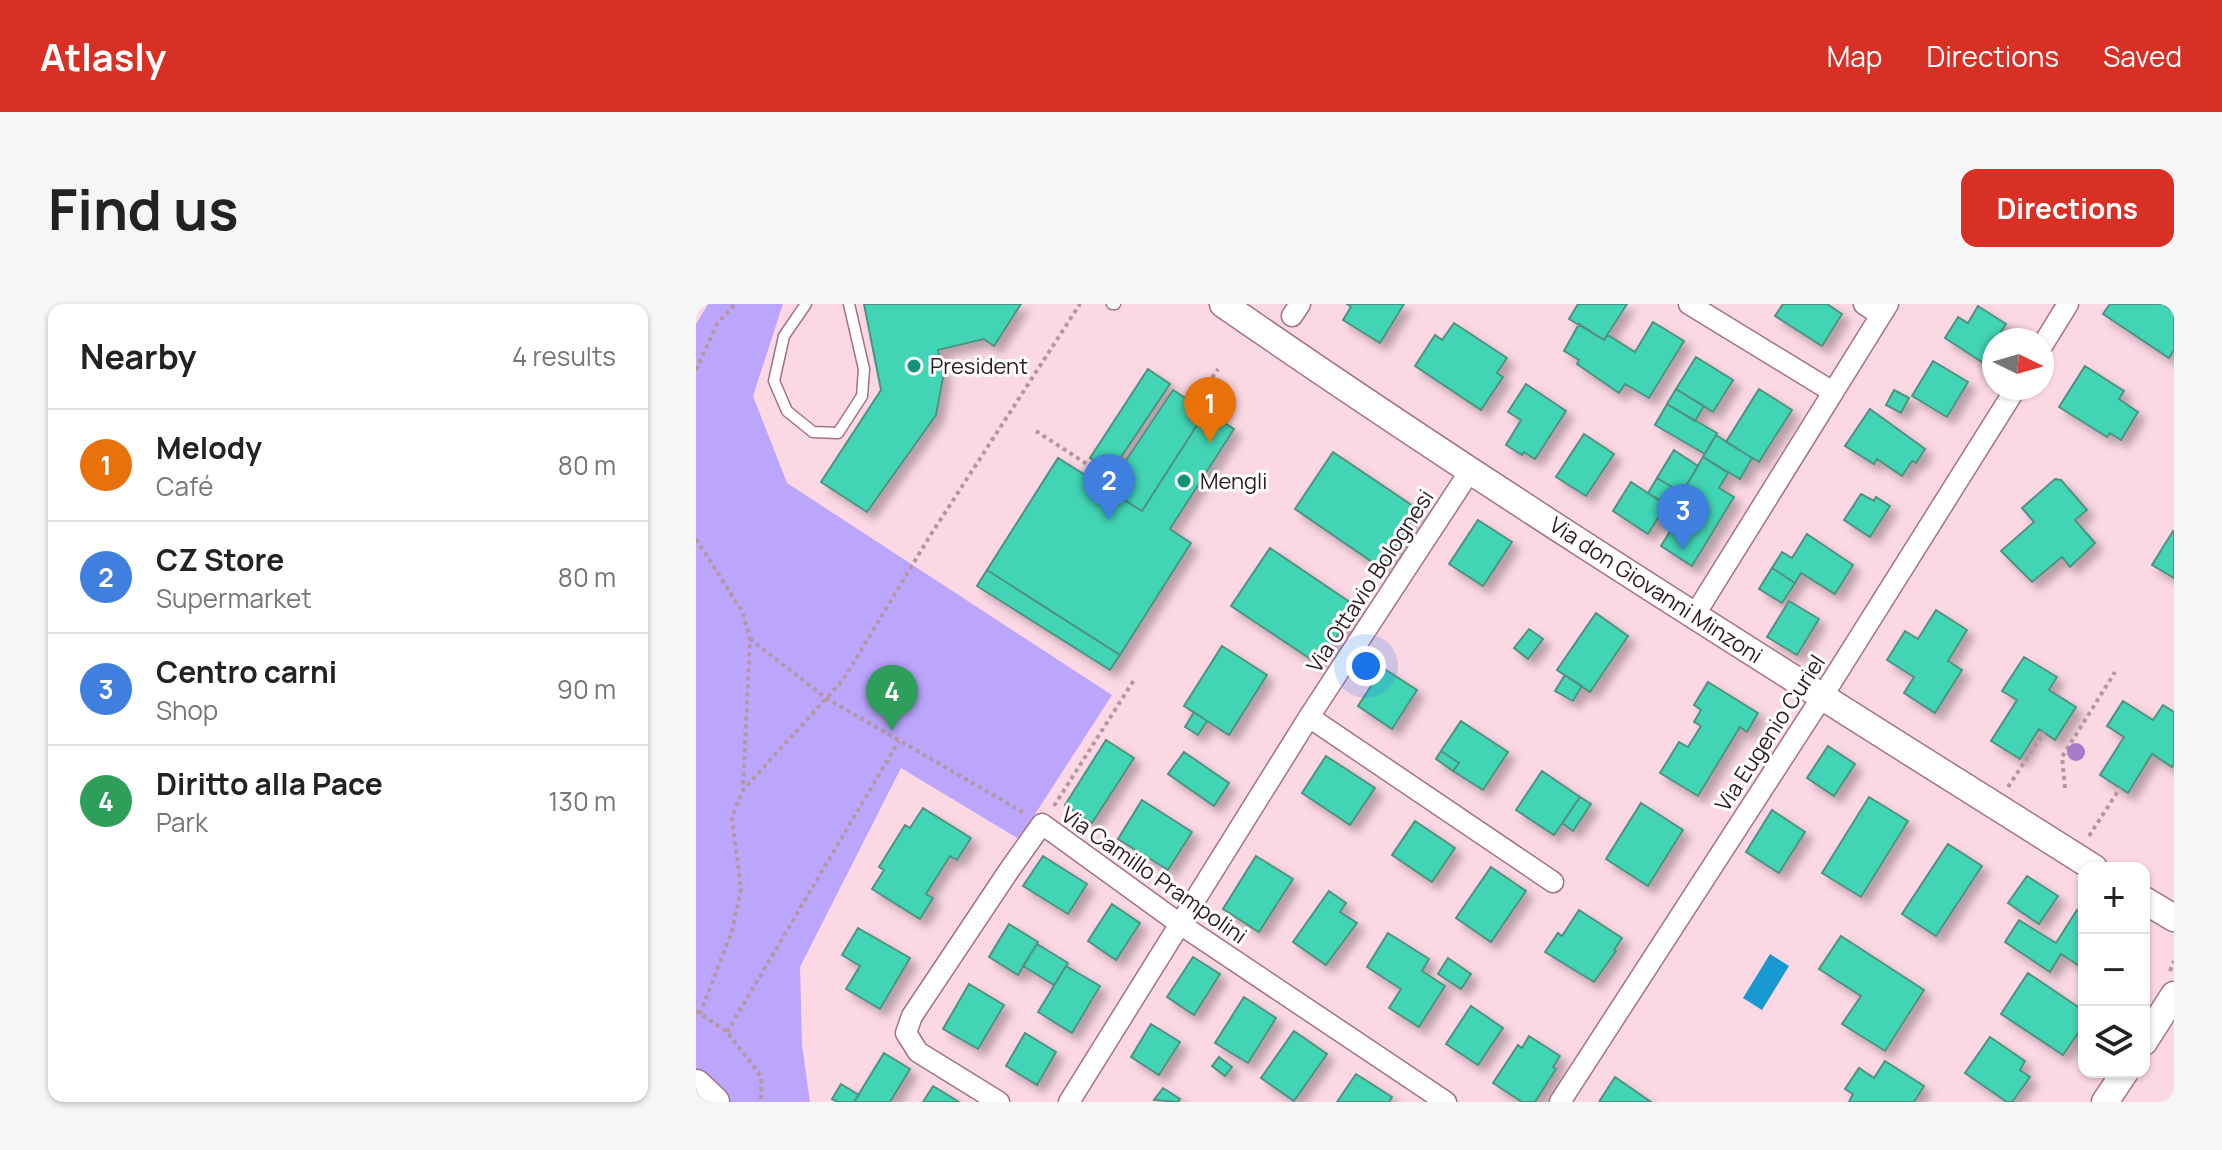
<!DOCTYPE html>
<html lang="en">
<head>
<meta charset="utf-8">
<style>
	:root { --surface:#fff; --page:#f6f6f6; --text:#222; --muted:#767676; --line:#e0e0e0; --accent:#d93025 }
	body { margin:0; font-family:Manrope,sans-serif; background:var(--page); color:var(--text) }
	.controls { position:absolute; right:24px; bottom:24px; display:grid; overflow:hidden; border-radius:16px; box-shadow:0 2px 6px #0004 }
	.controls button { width:72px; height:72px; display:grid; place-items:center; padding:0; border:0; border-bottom:2px solid var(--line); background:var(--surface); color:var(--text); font:40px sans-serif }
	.compass { position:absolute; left:1286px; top:24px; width:72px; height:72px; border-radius:50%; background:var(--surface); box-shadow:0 2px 6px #0004; rotate:95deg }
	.you { position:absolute; left:670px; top:362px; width:28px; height:28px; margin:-20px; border:6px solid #fff; border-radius:50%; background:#1a73e8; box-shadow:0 0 0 12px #1a73e833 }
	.badge { display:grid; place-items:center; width:52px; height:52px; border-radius:50%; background:var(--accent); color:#fff; font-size:26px; font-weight:700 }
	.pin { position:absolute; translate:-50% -66px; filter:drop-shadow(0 2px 4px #0008) }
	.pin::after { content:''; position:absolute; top:42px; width:28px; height:24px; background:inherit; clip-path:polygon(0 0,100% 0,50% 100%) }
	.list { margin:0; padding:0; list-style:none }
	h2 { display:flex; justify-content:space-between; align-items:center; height:104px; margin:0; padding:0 32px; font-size:34px }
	h2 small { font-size:26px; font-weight:400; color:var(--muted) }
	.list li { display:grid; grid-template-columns:52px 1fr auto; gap:24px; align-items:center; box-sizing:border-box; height:112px; padding:0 32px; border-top:2px solid var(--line) }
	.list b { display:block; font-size:30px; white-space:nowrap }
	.list p { margin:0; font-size:26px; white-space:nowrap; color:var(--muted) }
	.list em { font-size:26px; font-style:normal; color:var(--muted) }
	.icon { flex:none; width:44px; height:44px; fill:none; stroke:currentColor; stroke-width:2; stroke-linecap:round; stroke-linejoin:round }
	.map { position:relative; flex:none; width:1478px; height:798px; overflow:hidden; border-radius:16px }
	header { display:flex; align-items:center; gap:48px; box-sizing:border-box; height:112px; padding:0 40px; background:var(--accent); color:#fff }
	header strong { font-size:38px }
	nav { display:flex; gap:44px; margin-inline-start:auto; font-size:28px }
	.intro { display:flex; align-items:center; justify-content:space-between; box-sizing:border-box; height:192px; padding:0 48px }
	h1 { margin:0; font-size:56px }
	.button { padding:20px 36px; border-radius:16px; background:var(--accent); color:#fff; font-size:28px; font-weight:700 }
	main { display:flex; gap:48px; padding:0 48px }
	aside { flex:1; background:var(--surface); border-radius:16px; box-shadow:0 2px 6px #0004 }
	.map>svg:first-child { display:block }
	.green { fill:#bca6fd }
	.water { fill:#1899d2 }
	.building { fill:#42d5b5; stroke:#519180; stroke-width:2; filter:url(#shadow) }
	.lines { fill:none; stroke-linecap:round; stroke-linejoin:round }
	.service-casing { stroke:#a57185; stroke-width:13 }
	.minor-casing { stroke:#a57185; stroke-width:23 }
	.tertiary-casing { stroke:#a57185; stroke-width:29 }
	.secondary-casing { stroke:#a57185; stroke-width:33 }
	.path { stroke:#b596a1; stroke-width:4; stroke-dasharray:4 4; stroke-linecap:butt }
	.service { stroke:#fff; stroke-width:10 }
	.minor { stroke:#fff; stroke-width:20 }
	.tertiary { stroke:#fff; stroke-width:26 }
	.secondary { stroke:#fff; stroke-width:30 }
	.tree { fill:#a77bca }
	.poi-dot { fill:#109179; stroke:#fff; stroke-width:3 }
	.labels { text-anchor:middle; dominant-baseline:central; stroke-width:6; stroke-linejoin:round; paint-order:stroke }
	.poi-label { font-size:22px; fill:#301b23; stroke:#fff; text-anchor:start }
	.street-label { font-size:22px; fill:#301b23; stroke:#fff }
</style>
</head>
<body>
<header>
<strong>Atlasly</strong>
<nav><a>Map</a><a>Directions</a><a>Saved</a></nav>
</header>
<div class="intro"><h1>Find us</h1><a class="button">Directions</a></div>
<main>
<aside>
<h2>Nearby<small>4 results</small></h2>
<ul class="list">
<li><span class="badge" style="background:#e8710a">1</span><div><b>Melody</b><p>Café</p></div><em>80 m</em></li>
<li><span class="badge" style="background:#3f7fe0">2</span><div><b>CZ Store</b><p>Supermarket</p></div><em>80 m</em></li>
<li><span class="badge" style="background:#3f7fe0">3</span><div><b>Centro carni</b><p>Shop</p></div><em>90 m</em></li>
<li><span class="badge" style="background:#2e9e5b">4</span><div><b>Diritto alla Pace</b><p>Park</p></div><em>130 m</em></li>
</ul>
</aside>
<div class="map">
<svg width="1478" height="798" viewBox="0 0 1478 798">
	<defs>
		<filter id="shadow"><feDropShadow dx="7" dy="7" stdDeviation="4" flood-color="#0004"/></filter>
	</defs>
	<rect width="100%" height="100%" fill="#fcd8e5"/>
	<path class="green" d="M12,0H87L57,92L91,179L416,391L323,535L205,464L104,663L106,741L114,798H0V20Z"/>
	<path class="water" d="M1074,650L1093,662L1066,706L1047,694Z"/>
	<path class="building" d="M168,0H325L298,42L288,35L242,46L247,74L240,111L171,208L125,178L185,86Z
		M651,0H708L684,39L647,16L655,3Z
		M882,0H931L908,36L873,15Z
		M1087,0H1131L1146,10L1126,42L1079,12Z
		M1414,0H1467L1478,8V46L1473,54L1407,10Z
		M1282,2L1310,20L1286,58L1249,34L1262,13L1272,19Z
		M957,18L988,37L953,94L929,80L923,89L881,60L883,56L868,47L883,20L908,36L912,31L939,48Z
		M758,19L811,54L801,69L807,73L785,106L719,62L739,31L746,36Z
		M1000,53L1037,76L1017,108L980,85Z
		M1237,57L1272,78L1251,113L1216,92Z
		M1389,62L1428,87L1423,95L1442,108L1425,136L1414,129L1411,133L1363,103Z
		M452,65L474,80L415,168L394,154Z
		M830,80L870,107L839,155L828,148L826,151L810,141L825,116L812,108Z
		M980,85L1008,102L999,117L971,100Z
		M1063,85L1096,106L1063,158L1030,138Z
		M477,86L510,107L446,207L411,185Z
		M1198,86L1213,94L1205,109L1190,101Z
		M971,100L1021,129L1009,150L959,121Z
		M1174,105L1229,145L1220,159L1216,157L1206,172L1181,155L1178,160L1149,142Z
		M510,107L538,125L474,225L495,239L424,351L291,266L362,154L446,207Z
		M888,130L918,150L890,192L860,173Z
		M1020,131L1056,154L1044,175L1007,153Z
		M978,146L1002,162L986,189L961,174Z
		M637,148L723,206L685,264L599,205Z
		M1007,153L1032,169L1023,184L1038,193L996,262L965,242L999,187L990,182Z
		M961,174L986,189L977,204L952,189Z
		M1359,175L1365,176L1391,206L1379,216L1399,239L1374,263L1366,253L1336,278L1305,247L1338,218L1326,204Z
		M935,178L970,201L952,230L917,207Z
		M1165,190L1178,197L1180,193L1194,202L1174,233L1148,216Z
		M782,216L816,238L787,282L753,260Z
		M1477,227L1478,228V274L1456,261Z
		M1111,230L1157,261L1139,290L1105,269L1099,279L1076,264L1086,248L1096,254Z
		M574,244L661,303L622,360L535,302Z
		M1076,264L1099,279L1086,299L1063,285Z
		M291,266L424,351L414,366L281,282Z
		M1093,297L1123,315L1101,351L1071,333Z
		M1240,306L1271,326L1252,357L1266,366L1239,409L1208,389L1218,373L1191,356L1209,327L1222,335Z
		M900,309L932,332L894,388L861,366Z
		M833,325L847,335L832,355L818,344Z
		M526,342L571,371L533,431L488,402Z
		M1328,353L1361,373L1353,386L1380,403L1359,436L1343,425L1324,455L1295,437L1321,396L1306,387Z
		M687,364L721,386L696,425L662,402Z
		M869,371L886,382L877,397L859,387Z
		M1012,378L1062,409L1051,428L1044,423L1002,492L964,469L983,438L992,443L1005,422L998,418L1005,406L998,401Z
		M1427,397L1457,416L1467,401L1478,408V460L1476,463L1456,450L1432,489L1404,471L1428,433L1411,422Z
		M498,408L511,417L502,431L489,423Z
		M765,417L812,448L787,486L757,467L763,459L745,447Z
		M410,436L438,454L396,519L369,501Z
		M1132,442L1159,460L1138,492L1111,474Z
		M745,447L763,459L757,467L740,455Z
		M488,448L533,479L518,502L472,470Z
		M630,452L679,484L654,521L606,489Z
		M846,467L884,493L858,531L820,506Z
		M884,493L895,500L877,527L866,519Z
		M1173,493L1212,517L1165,593L1126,569Z
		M446,496L496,528L472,566L422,535Z
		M945,499L987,526L952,582L910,555Z
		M227,504L275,534L261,556L254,552L230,590L237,594L224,615L176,585L188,566L183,563L209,521L214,524Z
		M1076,506L1109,528L1083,569L1050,548Z
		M719,517L759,544L736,578L696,551Z
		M1252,540L1286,562L1240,632L1206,610Z
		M347,552L391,580L372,610L327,582Z
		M560,552L597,575L563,628L527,605Z
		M795,563L830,587L795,638L760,614Z
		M1331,572L1362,592L1343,620L1312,599Z
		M633,587L650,599L644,608L661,619L630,661L597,638Z
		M416,600L444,619L420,656L392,637Z
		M883,606L926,634L918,646L920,647L898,678L849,648L862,629L866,632Z
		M1381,606L1388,611V665L1365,650L1354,668L1309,638L1323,616L1360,639Z
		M313,620L342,638L322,671L293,653Z
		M162,624L214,654L184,705L150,685L164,662L146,651Z
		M692,629L733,655L726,667L749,682L723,723L693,704L705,685L671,663Z
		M1145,632L1228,686L1189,747L1146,720L1165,692L1123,665Z
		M341,640L372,659L358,681L327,662Z
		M497,653L524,670L498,711L471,693Z
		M752,654L775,670L765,685L742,670Z
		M370,662L404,682L376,729L342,708Z
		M1332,669L1388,707V720L1367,751L1305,710Z
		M273,680L308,701L282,745L247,725Z
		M548,693L580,714L552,759L519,739Z
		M775,702L807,724L782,761L750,740Z
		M455,720L484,738L463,771L435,753Z
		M598,727L631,750L598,797L565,774Z
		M329,729L360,748L341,781L310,762Z
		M833,732L864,752L857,763L860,765L839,798H826L797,779L822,741L826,744Z
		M1294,733L1329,757L1324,766L1334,773L1316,798H1311L1269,769Z
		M188,749L214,765L194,798H158Z
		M523,753L536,763L529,772L516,762Z
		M1189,757L1228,782L1218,798H1153L1157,790L1149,785L1163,764L1178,774Z
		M660,770L696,793L693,798H641Z
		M919,773L955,798H903Z
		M145,780L163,791L158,798H142L136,795Z
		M237,782L263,798H227Z
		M467,784L484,795L482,798L458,796Z"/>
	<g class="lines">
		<g class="service-casing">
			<path id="service" d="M110,0L88,32L78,77L91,107L117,128L142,129L166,92L168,65L153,0
				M416,0H419"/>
		</g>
		<g class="minor-casing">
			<path id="minor" d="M993,0L1137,88
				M1168,0L1185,11
				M596,12L604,0
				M1346,42L1372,0
				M998,312L1192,0
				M613,413L857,578
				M303,798L222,748L210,729L216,712L314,565L346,520L484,620L750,798
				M373,798L613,413L774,167
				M864,798L1126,393L1320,84"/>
		</g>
		<g class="tertiary-casing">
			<path id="tertiary" d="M527,0C811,197 1105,379 1398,564
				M1448,596L1478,614
				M1448,738L1478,691
				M1409,798L1429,768"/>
		</g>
		<g class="secondary-casing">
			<path id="secondary" d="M0,781L18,798"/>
		</g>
		<path class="path" d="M0,4L2,0
			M0,66L21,20L39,0
			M498,100L522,65
			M340,127L417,177
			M0,235L46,307L54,335L47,484
			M54,335L130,394L330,510
			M1312,483L1348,428
			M1369,484L1366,453L1419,368
			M358,502L438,376
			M1393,532L1424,484
			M1474,667L1478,657
			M0,707L31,728L65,772V798
			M4,710L36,627L45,585L36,513L47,486L147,376L232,235L384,0
			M31,728L203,437"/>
		<use href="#service" class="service"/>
		<use href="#minor" class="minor"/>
		<use href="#tertiary" class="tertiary"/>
		<use href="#secondary" class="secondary"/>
	</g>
	<circle class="tree" cx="1380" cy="448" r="9"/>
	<g class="poi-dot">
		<circle cx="218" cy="62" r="8"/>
		<circle cx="488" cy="177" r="8"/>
	</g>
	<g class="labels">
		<g class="poi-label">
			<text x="234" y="62">President</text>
			<text x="504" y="177">Mengli</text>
		</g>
		<g class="street-label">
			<text transform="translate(674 277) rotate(-57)">Via Ottavio Bolognesi</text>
			<text transform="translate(960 286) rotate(33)">Via don Giovanni Minzoni</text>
			<text transform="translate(1074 429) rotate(-57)">Via Eugenio Curiel</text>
			<text transform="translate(458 571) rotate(35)">Via Camillo Prampolini</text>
		</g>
	</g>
</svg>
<div class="controls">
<button>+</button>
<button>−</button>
<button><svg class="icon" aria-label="layers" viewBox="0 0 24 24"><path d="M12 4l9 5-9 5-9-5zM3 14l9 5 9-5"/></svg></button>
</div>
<svg class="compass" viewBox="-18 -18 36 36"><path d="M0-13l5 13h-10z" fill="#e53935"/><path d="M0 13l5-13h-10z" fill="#767676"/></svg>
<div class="you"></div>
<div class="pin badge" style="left:514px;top:139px;background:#e8710a">1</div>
<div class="pin badge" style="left:413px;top:216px;background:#3f7fe0">2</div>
<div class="pin badge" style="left:987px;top:246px;background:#3f7fe0">3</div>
<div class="pin badge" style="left:196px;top:427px;background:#2e9e5b">4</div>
</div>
</main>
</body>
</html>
